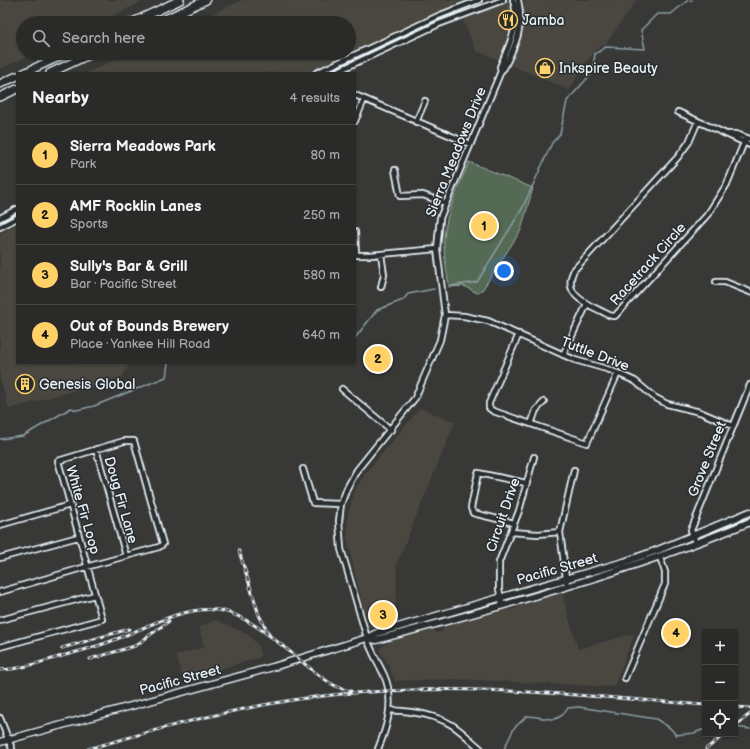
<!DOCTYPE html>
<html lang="en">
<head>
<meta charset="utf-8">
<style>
	:root { --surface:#2a2a28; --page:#363634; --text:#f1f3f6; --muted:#a5a7a8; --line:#464645; --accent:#ffd166 }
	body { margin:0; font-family:"Balsamiq Sans",sans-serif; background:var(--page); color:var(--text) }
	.controls { position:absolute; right:12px; bottom:12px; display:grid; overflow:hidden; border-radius:0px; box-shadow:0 1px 3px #0004 }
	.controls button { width:36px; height:36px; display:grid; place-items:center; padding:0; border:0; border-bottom:1px solid var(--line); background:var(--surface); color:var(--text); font:20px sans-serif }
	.you { position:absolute; left:504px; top:271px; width:14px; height:14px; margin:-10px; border:3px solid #fff; border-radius:50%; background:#1a73e8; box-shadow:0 0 0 6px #1a73e833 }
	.badge { display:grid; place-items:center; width:26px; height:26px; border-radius:50%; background:var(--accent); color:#111; font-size:13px; font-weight:700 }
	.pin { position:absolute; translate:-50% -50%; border:2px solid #fff; box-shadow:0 1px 4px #0006 }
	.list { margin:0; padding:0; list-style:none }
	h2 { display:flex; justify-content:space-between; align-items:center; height:52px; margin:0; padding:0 16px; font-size:17px }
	h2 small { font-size:13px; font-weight:400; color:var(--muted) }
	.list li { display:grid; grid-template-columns:26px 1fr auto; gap:12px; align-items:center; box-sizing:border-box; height:60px; padding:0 16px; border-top:1px solid var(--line) }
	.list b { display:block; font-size:15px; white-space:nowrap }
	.list p { margin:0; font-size:13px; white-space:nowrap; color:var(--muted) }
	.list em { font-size:13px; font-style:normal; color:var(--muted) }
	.icon { flex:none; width:22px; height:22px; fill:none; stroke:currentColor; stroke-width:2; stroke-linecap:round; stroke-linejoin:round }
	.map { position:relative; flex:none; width:750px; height:749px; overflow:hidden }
	.search { position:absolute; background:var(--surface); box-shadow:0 1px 3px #0004; left:16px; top:16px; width:340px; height:44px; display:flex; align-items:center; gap:10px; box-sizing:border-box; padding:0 14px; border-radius:22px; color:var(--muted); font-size:15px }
	.panel { position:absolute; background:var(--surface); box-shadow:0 1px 3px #0004; left:16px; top:72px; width:340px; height:292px; border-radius:0px }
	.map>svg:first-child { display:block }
	.built { fill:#494640 }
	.green { fill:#556a55; stroke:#9eaea6 }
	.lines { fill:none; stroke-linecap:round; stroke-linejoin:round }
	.stream { stroke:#8b9fa8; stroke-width:1.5 }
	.minor-casing { stroke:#e8f1f8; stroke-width:8 }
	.major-casing { stroke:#e8f1f8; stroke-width:9 }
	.highway-casing { stroke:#e8f1f8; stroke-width:10 }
	.minor { stroke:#2a2d2e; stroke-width:4.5 }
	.major { stroke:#2a2d2e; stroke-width:6 }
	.highway { stroke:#2a2d2e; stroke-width:7 }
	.rail-casing { stroke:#e8f1f8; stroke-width:3 }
	.rail { stroke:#2a2d2e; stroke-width:1.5; stroke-dasharray:4.5; stroke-linecap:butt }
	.labels { text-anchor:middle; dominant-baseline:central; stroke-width:3; stroke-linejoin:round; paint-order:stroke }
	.poi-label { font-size:14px; fill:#e8f1f8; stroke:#2a2d2e; text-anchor:start }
	.street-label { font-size:14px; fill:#e8f1f8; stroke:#2a2d2e }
</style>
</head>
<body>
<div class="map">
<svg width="750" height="749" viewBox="0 0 750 749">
	<rect width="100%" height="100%" fill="#383836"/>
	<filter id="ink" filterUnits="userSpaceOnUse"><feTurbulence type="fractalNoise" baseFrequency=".025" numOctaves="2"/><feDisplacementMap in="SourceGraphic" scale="8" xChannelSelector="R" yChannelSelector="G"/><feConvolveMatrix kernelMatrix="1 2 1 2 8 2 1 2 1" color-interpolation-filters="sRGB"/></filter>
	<g filter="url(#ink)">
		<path class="built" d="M0,0H146L98,23H23V53H35L0,69Z
			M242,0H463L320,73H86L129,53H349V23H193Z
			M511,0H515L519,13L518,29L505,62L476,51L461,16Z
			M524,0H637L605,45L600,46L582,67L570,90L510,65L523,30Z
			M17,224V363H130L122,377L9,409L0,378V233Z
			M420,408L455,422L396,566L397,571L395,622L373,629L368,626L354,570L347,538L348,513L355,490L364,475Z
			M562,593L578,649L635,633L614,687L455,679L395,681L388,665L379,649L394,638L433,628L436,633L443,631L441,626L508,607L509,610L516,608V606Z
			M216,620L249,635L258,645L261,657L183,680L176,655L204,647L199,627Z"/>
		<path class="green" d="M469,162L533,188L521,230L483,289L477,293L464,286L449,287C447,271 443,254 444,238C446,211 459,186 469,162Z"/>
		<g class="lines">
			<path class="stream" d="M451,286L477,282L522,209L552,143L560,134L567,101L592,73L595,54L606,47L645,49L641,30L657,14H671L687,1L692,0
				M355,338L377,310L403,300L408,294L434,289
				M0,439L23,436L71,408L77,410L94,406L166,377L168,363
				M735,727L750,729
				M504,749L514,728L527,716C545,716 556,727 568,708L579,707L656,719L670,728L676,735L694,733L705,729"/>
			<g class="minor-casing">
				<path id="minor" d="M501,71L500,67C509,45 521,24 513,0
					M316,73L438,16L479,0
					M334,73L439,24L503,0
					M355,95L470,144
					M678,112L750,145
					M355,121L364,100
					M698,121L689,142L678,157L574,270C562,293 584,303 601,311C606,313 610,317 615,316L708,214L727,184L745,140
					M416,122L425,101
					M728,134H736L750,139
					M395,170L400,196L423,195L445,203
					M0,218L17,209
					M0,227L17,218
					M355,232L356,255
					M355,255H370L437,249
					M716,282H725L750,292
					M381,287L384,275L381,254
					M445,315L464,316L488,321L575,360L610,370L635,381L654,397L667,404L700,412L733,426
					M519,334L489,403V408L493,411L587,443L618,373
					M563,355L587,304
					M342,389L391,430
					M531,424L536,410L544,402
					M96,449L126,556
					M303,469L313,503L341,504
					M514,523L473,513L471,508L478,473L526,483
					M0,525L70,505
					M511,532L538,534L560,532
					M696,543L691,530L694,523L750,385
					M0,558L78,537
					M567,586L560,532L574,470
					M0,592C53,576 106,561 159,547L163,544L134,441H124L58,461C73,513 87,566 102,619L0,647
					M502,604L499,589V562L519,511L534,457
					M0,620L95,595
					M625,678L665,584V572L660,557
					M389,710C411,711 434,714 452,725C463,732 471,741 481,749
					M0,718L12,749
					M378,749C388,725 395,700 384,675C378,662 371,651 367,638L341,549L339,521L341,504L347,488L357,470L415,398L440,340L445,315L437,249L440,218L501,71L504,68C516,44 524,28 518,0"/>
			</g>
			<g class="major-casing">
				<path id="major" d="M367,638L376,640C503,606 629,572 750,522
					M0,742L273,667L367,638L377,633L624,562L658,550L750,512"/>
			</g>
			<g class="highway-casing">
				<path id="highway" d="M131,23L180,0
					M157,23L206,0
					M24,73L67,53
					M50,73L93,53
					M0,84L17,76
					M0,97L17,89"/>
			</g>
			<use href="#minor" class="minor"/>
			<use href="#major" class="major"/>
			<use href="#highway" class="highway"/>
			<g class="rail-casing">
				<path id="rail" d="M239,551L259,615L269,634
					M62,648L129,629
					M90,659L135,646L169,621
					M0,670C21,669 42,662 62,656C79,651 97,647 114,640C146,628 182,606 218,610C249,614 287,650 311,669C323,678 335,689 351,691
					M735,707L750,708
					M735,726L750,714
					M88,749C165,727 243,705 323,696C451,681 577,695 705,705
					M706,749L725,734"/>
			</g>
			<use href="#rail" class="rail"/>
		</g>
	</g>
	<defs>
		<g id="restaurant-ring" transform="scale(1)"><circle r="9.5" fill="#2a2d2e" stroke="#ffd166" stroke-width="1.5"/><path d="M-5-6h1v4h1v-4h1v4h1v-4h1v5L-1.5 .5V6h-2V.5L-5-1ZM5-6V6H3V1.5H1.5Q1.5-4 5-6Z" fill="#ffd166"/></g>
		<g id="shop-ring" transform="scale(1)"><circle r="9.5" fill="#2a2d2e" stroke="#ffd166" stroke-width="1.5"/><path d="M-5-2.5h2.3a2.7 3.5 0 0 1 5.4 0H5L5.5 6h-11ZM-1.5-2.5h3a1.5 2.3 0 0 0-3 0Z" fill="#ffd166"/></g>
		<g id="building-ring" transform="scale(1)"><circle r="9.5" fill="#2a2d2e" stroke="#ffd166" stroke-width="1.5"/><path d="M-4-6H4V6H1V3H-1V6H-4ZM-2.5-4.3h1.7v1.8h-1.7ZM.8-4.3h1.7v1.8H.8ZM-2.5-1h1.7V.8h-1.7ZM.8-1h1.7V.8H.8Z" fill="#ffd166"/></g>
	</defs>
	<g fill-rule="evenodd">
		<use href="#restaurant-ring" x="508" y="20"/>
		<use href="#shop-ring" x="545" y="68"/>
		<use href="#building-ring" x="25" y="384"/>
	</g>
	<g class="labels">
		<g class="poi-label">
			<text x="522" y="20">Jamba</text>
			<text x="559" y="68">Inkspire Beauty</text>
			<text x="39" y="384">Genesis Global</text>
		</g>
		<g class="street-label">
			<text transform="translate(456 152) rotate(-68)">Sierra Meadows Drive</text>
			<text transform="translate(648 264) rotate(-48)">Racetrack Circle</text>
			<text transform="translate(595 354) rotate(21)">Tuttle Drive</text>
			<text transform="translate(707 459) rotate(-68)">Grove Street</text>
			<text transform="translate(121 500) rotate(74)">Doug Fir Lane</text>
			<text transform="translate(83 510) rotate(74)">White Fir Loop</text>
			<text transform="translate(503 515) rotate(-71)">Circuit Drive</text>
			<text transform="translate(557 569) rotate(-16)">Pacific Street</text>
			<text transform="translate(180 680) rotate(-15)">Pacific Street</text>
		</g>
	</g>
</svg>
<div class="controls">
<button>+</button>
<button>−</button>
<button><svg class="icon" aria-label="locate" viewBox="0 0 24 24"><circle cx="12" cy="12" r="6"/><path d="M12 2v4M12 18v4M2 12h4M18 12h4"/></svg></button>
</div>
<div class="you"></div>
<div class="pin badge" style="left:484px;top:226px">1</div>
<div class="pin badge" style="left:378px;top:359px">2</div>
<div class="pin badge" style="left:383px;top:615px">3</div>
<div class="pin badge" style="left:676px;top:633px">4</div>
<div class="search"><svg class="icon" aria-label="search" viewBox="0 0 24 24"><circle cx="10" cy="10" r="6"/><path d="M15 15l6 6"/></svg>Search here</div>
<section class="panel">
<h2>Nearby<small>4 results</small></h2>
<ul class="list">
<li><span class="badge">1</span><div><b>Sierra Meadows Park</b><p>Park</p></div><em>80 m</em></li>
<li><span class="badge">2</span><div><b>AMF Rocklin Lanes</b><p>Sports</p></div><em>250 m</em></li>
<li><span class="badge">3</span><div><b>Sully's Bar &amp; Grill</b><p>Bar · Pacific Street</p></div><em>580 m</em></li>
<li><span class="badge">4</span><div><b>Out of Bounds Brewery</b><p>Place · Yankee Hill Road</p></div><em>640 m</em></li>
</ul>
</section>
</div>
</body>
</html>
